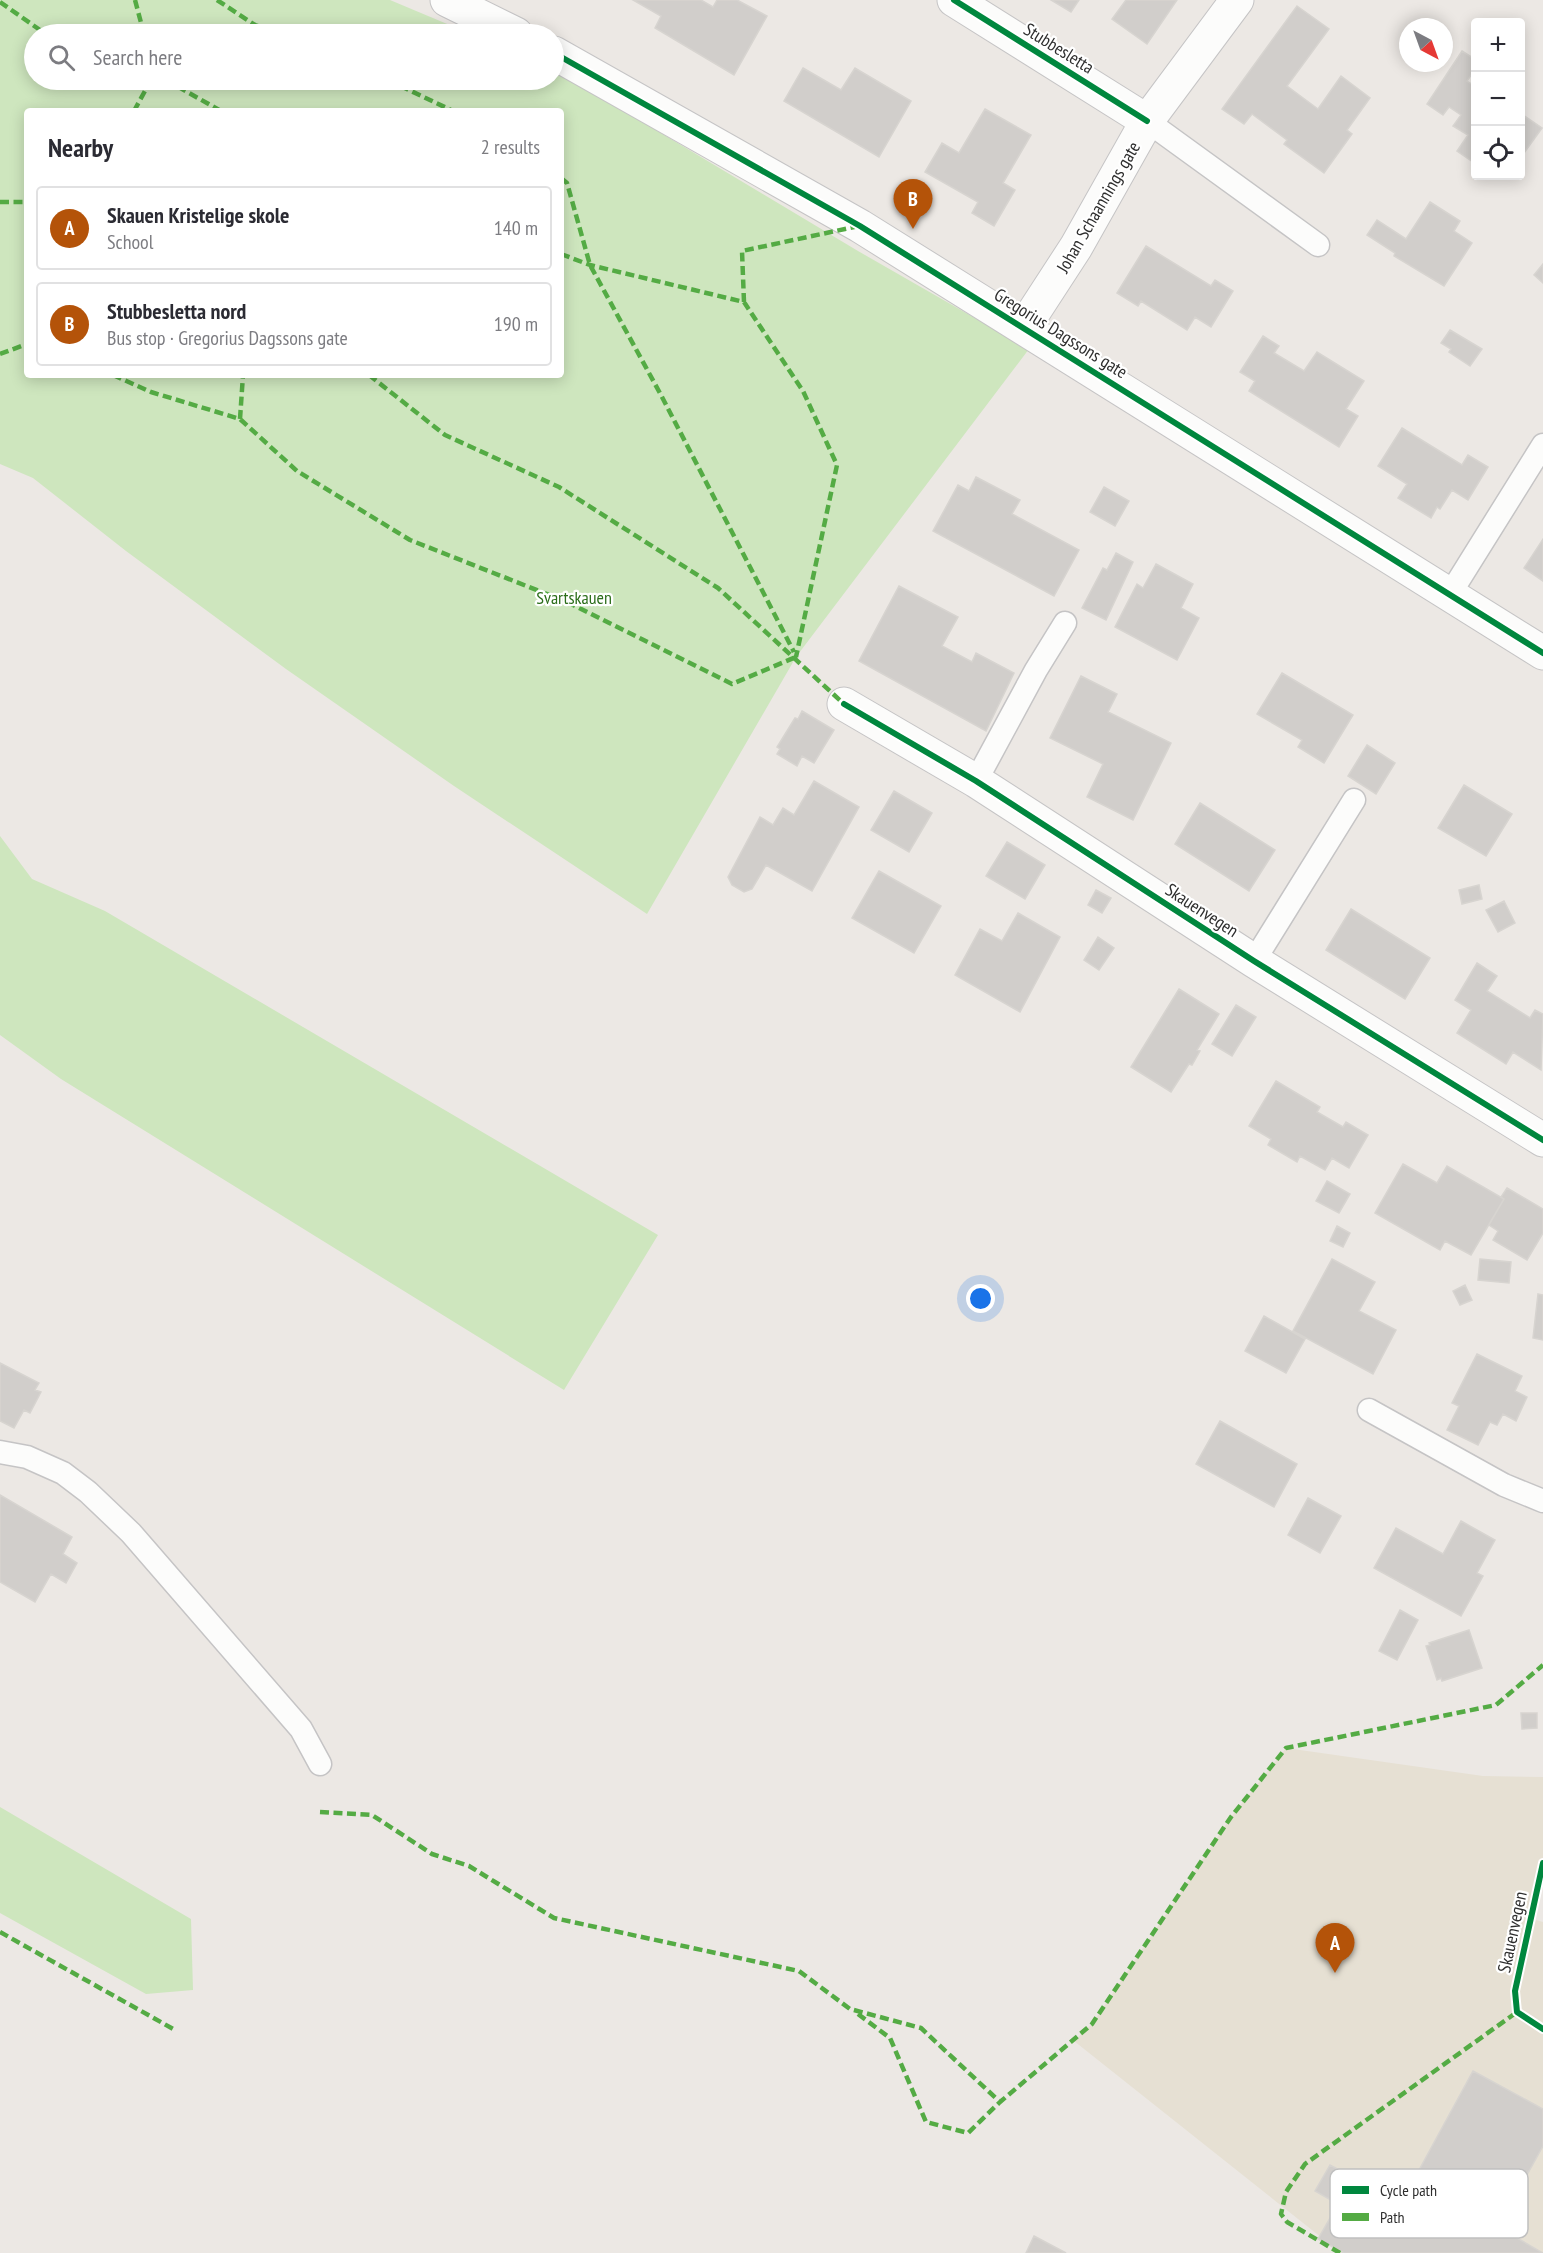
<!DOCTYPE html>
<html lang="en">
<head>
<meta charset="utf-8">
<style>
	:root { --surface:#fff; --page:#f7f7f7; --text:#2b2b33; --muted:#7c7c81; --line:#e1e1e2; --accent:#b45309 }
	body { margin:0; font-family:"PT Sans Narrow",sans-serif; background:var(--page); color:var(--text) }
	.controls { position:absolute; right:18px; top:18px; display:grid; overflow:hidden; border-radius:6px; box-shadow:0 3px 15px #0003 }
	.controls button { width:54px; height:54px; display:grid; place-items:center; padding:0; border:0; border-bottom:2px solid var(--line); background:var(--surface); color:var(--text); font:30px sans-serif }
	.compass { position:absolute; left:1399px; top:18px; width:54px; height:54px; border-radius:50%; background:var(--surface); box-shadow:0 3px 15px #0003; rotate:139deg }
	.you { position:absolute; left:981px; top:1299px; width:21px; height:21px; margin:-15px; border:4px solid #fff; border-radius:50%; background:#1a73e8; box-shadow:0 0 0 9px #1a73e833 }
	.badge { display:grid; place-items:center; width:39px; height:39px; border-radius:50%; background:var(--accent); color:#fff; font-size:20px; font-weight:700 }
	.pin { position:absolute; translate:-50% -50px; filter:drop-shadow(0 2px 3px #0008) }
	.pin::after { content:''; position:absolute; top:32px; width:21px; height:18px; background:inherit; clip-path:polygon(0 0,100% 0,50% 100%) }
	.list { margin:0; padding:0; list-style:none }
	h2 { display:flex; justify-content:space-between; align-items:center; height:78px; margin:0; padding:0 24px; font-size:26px }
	h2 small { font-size:20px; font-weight:400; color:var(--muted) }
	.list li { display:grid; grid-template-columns:39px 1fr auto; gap:18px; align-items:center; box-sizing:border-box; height:84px; margin:0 12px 12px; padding:0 12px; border:2px solid var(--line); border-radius:6px }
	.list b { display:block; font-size:22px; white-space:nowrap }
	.list p { margin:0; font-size:20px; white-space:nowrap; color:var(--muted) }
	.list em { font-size:20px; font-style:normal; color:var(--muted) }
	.icon { flex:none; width:33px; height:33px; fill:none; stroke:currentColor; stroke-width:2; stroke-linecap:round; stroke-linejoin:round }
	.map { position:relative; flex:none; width:1543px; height:2253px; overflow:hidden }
	.search { position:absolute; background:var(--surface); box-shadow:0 3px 15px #0003; left:24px; top:24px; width:540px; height:66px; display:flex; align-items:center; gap:15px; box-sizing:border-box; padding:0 21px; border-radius:33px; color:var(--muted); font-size:22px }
	.panel { position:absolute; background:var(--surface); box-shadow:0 3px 15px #0003; left:24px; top:108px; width:540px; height:270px; border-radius:6px }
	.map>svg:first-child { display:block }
	.education { fill:#e6e0d3 }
	.green { fill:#cee6be; fill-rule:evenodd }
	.building { fill:#d1cecb; stroke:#d7d4d0; stroke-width:1.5 }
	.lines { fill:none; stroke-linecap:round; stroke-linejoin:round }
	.service-casing { stroke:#c5c4c5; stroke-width:25 }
	.minor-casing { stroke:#c5c4c5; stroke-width:35 }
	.tertiary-casing { stroke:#c5c4c5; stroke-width:35 }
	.service { stroke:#fcfcfb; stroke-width:22 }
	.minor { stroke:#fcfcfb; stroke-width:33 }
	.tertiary { stroke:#fcfcfb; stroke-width:33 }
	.quiet { stroke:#54ab44; stroke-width:4.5; stroke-dasharray:9 4.5; stroke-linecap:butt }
	.cycleway-casing { stroke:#fff; stroke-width:10 }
	.cycleway { stroke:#00873e; stroke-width:6 }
	.labels { text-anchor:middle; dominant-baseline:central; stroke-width:4.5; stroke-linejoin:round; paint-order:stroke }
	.street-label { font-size:18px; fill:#2e2e2e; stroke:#fff }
	.park-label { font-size:18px; fill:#2c6e1b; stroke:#fff }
	.key { fill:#fff; stroke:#c0c0c0; stroke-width:1.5 }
	.key-label { font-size:16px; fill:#2e2e2e }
</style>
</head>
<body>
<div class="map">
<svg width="1543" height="2253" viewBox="0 0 1543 2253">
	<rect width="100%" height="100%" fill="#ece8e4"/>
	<path class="education" d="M1286,1748L1483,1776L1543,1777V1863L1529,1918L1543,1922V2253H1341L1074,2041L1092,2024L1231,1817Z"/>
	<path class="green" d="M0,0H390L471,34H34V80H554V69L858,251L1029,349L796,657L647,914L454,786L286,669L126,551L33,478L0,464ZM27,111H561V375H27Z
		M0,836L32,879L105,911L658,1235L564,1390L61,1079L0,1035Z
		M0,1807L191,1919L193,1990L146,1994L0,1913Z"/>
	<path class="building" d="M633,0H701L713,7L717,0H737L767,16L734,75L655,28L661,16Z
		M1051,0H1079L1071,12Z
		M1126,0H1177L1147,44L1112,19Z
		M1297,6L1329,29L1287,86L1318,109L1341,76L1370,98L1347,130L1352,134L1324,173L1284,144L1287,140L1252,114L1244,124L1222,109Z
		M1462,51L1476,60V68L1467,81L1476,87V164L1457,151L1468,135L1453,126L1461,115L1449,107L1443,115L1427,104Z
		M803,68L841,90L855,68L911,101L879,157L784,101Z
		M985,109L1031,135L1003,183L1015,190L994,226L972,213L978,202L925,172L942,143L959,153Z
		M1520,113L1542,128L1524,153L1520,151Z
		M1430,202L1460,221L1454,231L1472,243L1444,286L1394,256L1395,253L1367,235L1377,220L1406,239Z
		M1146,246L1211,286L1215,280L1233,291L1211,327L1195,317L1187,330L1141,301L1138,306L1117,293Z
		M1543,264V283L1534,275Z
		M1450,330L1482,349L1470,366L1449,352L1451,349L1441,343Z
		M1263,336L1279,346L1274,353L1304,371L1317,352L1364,381L1346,409L1358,416L1339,447L1249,391L1255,381L1240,372Z
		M1402,428L1462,465L1468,455L1488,467L1468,500L1452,490L1440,509L1437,507L1431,518L1398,498L1407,484L1378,466Z
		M976,477L1020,500L1012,514L1079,550L1054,596L933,531L958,485L969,491Z
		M1104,487L1129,501L1115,526L1090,512Z
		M1543,539V581L1524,568Z
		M1116,553L1133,562L1106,620L1082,608L1103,568L1107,570Z
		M1156,564L1193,584L1181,608L1199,618L1177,660L1115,627L1137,584L1143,588Z
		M899,586L958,617L942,646L972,662L976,653L1014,673L986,731L859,661Z
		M1282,673L1353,715L1324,763L1298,747L1302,740L1257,714Z
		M1081,676L1117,694L1108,712L1171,743L1133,820L1087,797L1103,764L1050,738Z
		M802,711L834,730L814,763L802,756L797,766L777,754L780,749L777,747L795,718L798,719Z
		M1367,745L1395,763L1376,794L1348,776Z
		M814,781L859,807L812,891L766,865L752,889L744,892L732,885L728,877L760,817L773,825L783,808L794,815Z
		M1464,785L1512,814L1486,856L1438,828Z
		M894,791L932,813L909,852L871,830Z
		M1200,803L1275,850L1249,891L1175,844Z
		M1007,842L1045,865L1025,899L986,876Z
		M879,871L941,906L914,953L852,918Z
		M1479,885L1482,899L1462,904L1459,890Z
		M1096,890L1111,898L1102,913L1088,905Z
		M1504,901L1515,923L1498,932L1486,910Z
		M1351,909L1430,958L1405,999L1326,950Z
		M1018,913L1060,937L1020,1012L955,975L980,929L1002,941Z
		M1098,937L1114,948L1099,970L1084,960Z
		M1477,963L1497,976L1487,991L1530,1018L1535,1010L1543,1014L1541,1070L1513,1052L1506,1064L1457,1033L1471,1010L1455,1000Z
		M1179,989L1219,1014L1197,1050L1200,1051L1192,1065L1189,1064L1171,1092L1131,1067Z
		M1236,1005L1256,1017L1232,1056L1212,1044Z
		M1276,1081L1320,1107L1317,1112L1343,1127L1346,1122L1368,1135L1349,1168L1332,1158L1325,1170L1300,1156L1297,1162L1268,1145L1271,1139L1249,1126Z
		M1403,1164L1437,1183L1447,1166L1504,1199L1471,1255L1445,1241L1440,1250L1375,1213Z
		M1327,1181L1350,1194L1339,1213L1316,1201Z
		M1507,1188L1543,1209V1233L1527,1260L1493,1240L1498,1231L1489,1225L1504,1199L1501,1197Z
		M1337,1226L1350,1233L1343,1247L1330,1241Z
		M1332,1259L1375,1282L1359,1311L1396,1330L1373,1374L1293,1331Z
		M1480,1259L1511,1262L1509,1283L1478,1280Z
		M1465,1285L1472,1300L1460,1305L1453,1291Z
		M1538,1294L1543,1295V1340L1533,1338Z
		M1264,1316L1305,1339L1286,1373L1245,1351Z
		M1477,1354L1522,1376L1515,1391L1527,1397L1516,1421L1503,1414L1497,1425L1490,1422L1478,1445L1447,1430L1459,1406L1452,1403Z
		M0,1363L39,1383L35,1390L41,1392L30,1413L24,1410L14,1428L0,1421Z
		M1220,1421L1297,1464L1274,1507L1196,1464Z
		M0,1495L72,1537L63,1554L77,1563L66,1583L51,1574L35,1602L0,1582Z
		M1308,1498L1341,1516L1320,1553L1288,1535Z
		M1461,1521L1495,1540L1477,1573L1483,1576L1461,1616L1374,1568L1396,1528L1443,1554Z
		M1400,1610L1418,1620L1397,1660L1379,1651Z
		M1469,1630L1482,1668L1442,1681L1441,1678L1437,1680L1426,1646L1430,1645L1429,1643Z
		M1521,1713H1537V1728L1522,1729Z
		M1473,2071L1543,2109V2146L1498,2227L1543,2253H1344L1318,2239L1338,2204L1315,2191L1330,2165L1401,2203Z
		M1034,2236L1066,2253H1026Z"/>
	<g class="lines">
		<g class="service-casing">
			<path id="service" d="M1147,121L1318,245
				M1450,594L1543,445
				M976,781L1036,670L1065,623
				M1254,961L1354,800
				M1369,1410L1504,1485L1543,1501
				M0,1452L27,1457L63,1473L88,1492L131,1533L301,1729L320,1764"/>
		</g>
		<g class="minor-casing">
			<path id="minor" d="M954,0L1147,121
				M1024,327L1076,247L1147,121L1237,0
				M844,704L976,781L1254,961L1543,1140"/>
		</g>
		<g class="tertiary-casing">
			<path id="tertiary" d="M447,0L516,34
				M554,53L860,226L1543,653"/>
		</g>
		<use href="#service" class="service"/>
		<use href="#minor" class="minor"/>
		<use href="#tertiary" class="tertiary"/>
		<path class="quiet" d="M135,0L144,34
			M217,0L255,25L279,34
			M0,2L40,30L51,34
			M166,80L221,111
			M388,80L453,111
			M134,111L151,80
			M561,178L567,183L590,265L661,395L794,652
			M0,202H27
			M561,254L590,265L744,302L803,391L837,465L796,657
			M744,302L742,251L859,226
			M0,354L27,344
			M113,375L151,392L240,419L297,471L410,540L567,602L732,684L796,657
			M369,375L445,435L559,487L718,588L844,704
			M240,419L243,375
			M320,1812L372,1815L432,1854L469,1866L554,1918L799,1971L850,2009L921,2028L1000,2102L1092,2024L1231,1817L1286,1748L1496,1705L1543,1665
			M0,1932L175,2030
			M858,2014L890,2038L926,2122L968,2133L1000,2102
			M1340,2253L1287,2222L1281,2214L1286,2192L1305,2164L1517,2012"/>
		<g class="cycleway-casing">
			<path id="cycleway" d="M954,0L1147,121
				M554,53L860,226L1543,653
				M844,704L976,781L1254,961L1543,1140
				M1543,1863L1515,1991L1517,2012L1543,2029"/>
		</g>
		<use href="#cycleway" class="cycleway"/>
	</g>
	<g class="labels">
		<g class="street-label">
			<text transform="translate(1059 48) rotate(32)">Stubbesletta</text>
			<text transform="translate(1098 207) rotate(-60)">Johan Schaannings gate</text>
			<text transform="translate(1061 333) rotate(32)">Gregorius Dagssons gate</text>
			<text transform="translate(1202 910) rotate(33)">Skauenvegen</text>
			<text transform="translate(1512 1932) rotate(-78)">Skauenvegen</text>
		</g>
		<g class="park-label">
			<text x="574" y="597">Svartskauen</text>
		</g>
	</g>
	<rect x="1330" y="2169" width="198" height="69" rx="9" class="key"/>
	<rect x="1342" y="2186" width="27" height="8" fill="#00873e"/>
	<rect x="1342" y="2213" width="27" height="8" fill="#54ab44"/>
	<g class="key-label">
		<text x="1380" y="2196">Cycle path</text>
		<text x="1380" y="2223">Path</text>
	</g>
</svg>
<div class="controls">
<button>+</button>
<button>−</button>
<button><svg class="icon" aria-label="locate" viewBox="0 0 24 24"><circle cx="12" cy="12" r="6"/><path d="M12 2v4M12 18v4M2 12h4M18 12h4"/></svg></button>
</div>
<svg class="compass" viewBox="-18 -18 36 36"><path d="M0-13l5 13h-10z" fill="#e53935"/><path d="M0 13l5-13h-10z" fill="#7c7c81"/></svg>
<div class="you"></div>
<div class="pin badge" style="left:1335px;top:1973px">A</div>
<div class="pin badge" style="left:913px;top:229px">B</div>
<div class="search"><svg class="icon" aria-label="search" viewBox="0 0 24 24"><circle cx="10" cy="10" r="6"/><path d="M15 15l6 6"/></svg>Search here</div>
<section class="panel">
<h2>Nearby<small>2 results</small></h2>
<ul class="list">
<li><span class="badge">A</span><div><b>Skauen Kristelige skole</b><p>School</p></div><em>140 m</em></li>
<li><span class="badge">B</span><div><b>Stubbesletta nord</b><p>Bus stop · Gregorius Dagssons gate</p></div><em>190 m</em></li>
</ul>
</section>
</div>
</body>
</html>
